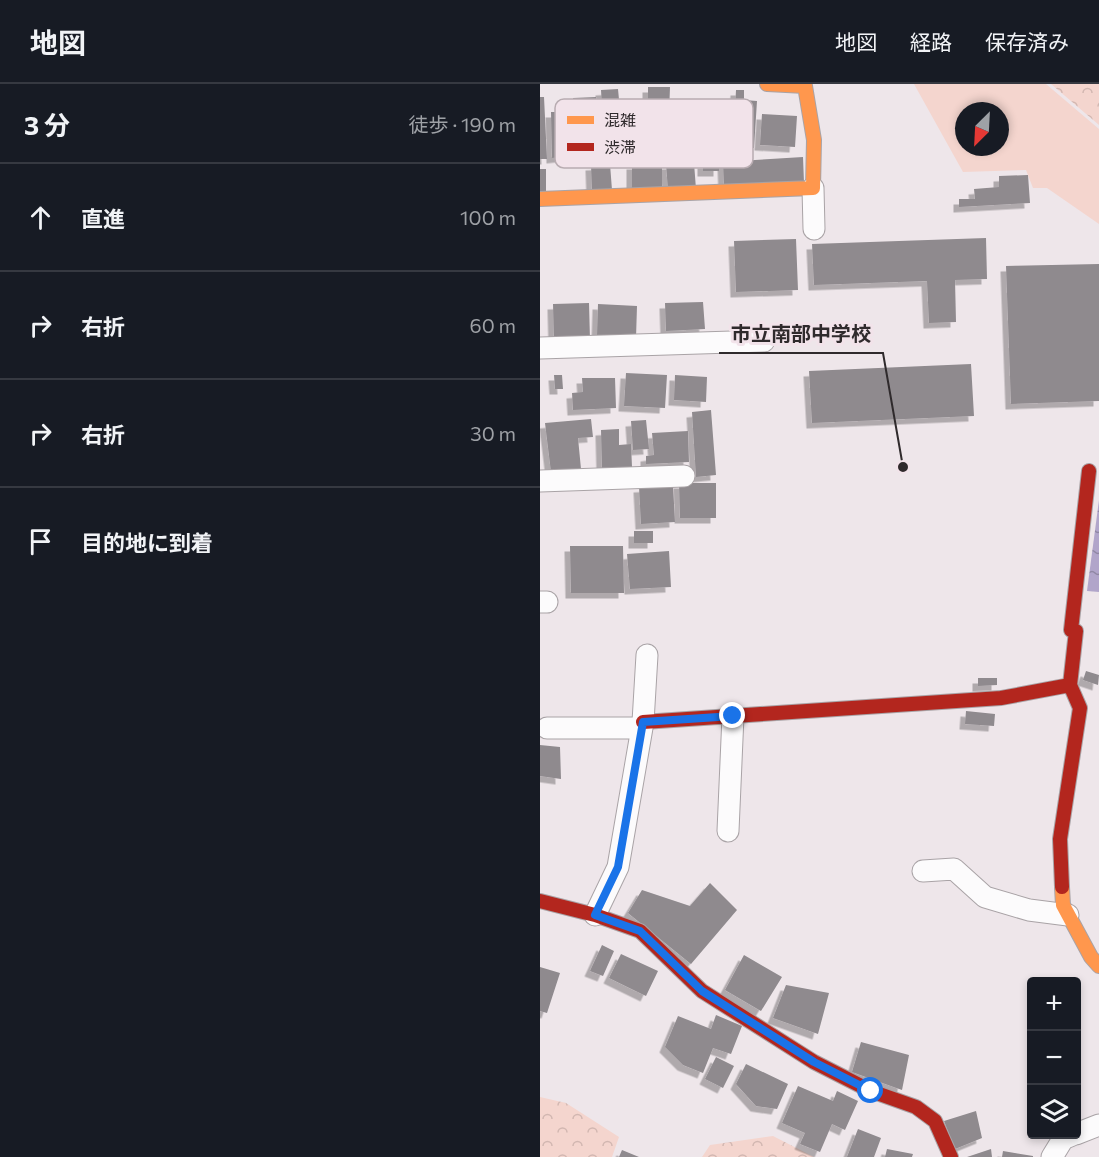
<!DOCTYPE html>
<html lang="ja">
<head>
<meta charset="utf-8">
<style>
	:root { --surface:#171b24; --page:#20242c; --text:#f1f3f6; --muted:#9ea1a6; --line:#363941 }
	body { margin:0; font-family:Commissioner,"Noto Sans JP",sans-serif; background:var(--page); color:var(--text) }
	.controls { position:absolute; right:18px; bottom:18px; display:grid; overflow:hidden; border-radius:6px; box-shadow:0 3px 9px #0003 }
	.controls button { width:54px; height:54px; display:grid; place-items:center; padding:0; border:0; border-bottom:2px solid var(--line); background:var(--surface); color:var(--text); font:30px sans-serif }
	.compass { position:absolute; left:415px; top:18px; width:54px; height:54px; border-radius:50%; background:var(--surface); box-shadow:0 3px 9px #0003; rotate:204deg }
	.stop { position:absolute; width:18px; height:18px; margin:-14px; border:4px solid #1a73e8; border-radius:50%; background:#fff }
	.stop.end { background:#1a73e8; border-color:#fff; box-shadow:0 2px 6px #0008 }
	.list { margin:0; padding:0; list-style:none }
	h2 { display:flex; justify-content:space-between; align-items:center; height:78px; margin:0; padding:0 24px; font-size:26px }
	h2 small { font-size:20px; font-weight:400; color:var(--muted) }
	.list li { display:grid; grid-template-columns:39px 1fr auto; gap:18px; align-items:center; box-sizing:border-box; height:108px; padding:0 24px; border-top:2px solid var(--line) }
	.list b { display:block; font-size:22px; white-space:nowrap }
	.list em { font-size:20px; font-style:normal; color:var(--muted) }
	.icon { flex:none; width:33px; height:33px; fill:none; stroke:currentColor; stroke-width:2; stroke-linecap:round; stroke-linejoin:round }
	.map { position:relative; flex:none; width:559px; height:1073px; overflow:hidden }
	header { display:flex; align-items:center; gap:36px; box-sizing:border-box; height:84px; padding:0 30px; background:var(--surface); border-bottom:2px solid var(--line) }
	header strong { font-size:28px }
	nav { display:flex; gap:33px; margin-inline-start:auto; font-size:21px }
	main { display:flex }
	aside { flex:1; background:var(--surface) }
	.map>svg:first-child { display:block }
	.green { fill:#f4d5ce; fill-rule:evenodd }
	.forest { fill:url(#forest-crowns) }
	.water { fill:url(#water-ripples) }
	.building { fill:#8f8a8e; filter:url(#shadow) }
	.lines { fill:none; stroke-linecap:round; stroke-linejoin:round }
	.street-casing { stroke:#a9a3a6; stroke-width:23 }
	.slow-casing { stroke:#a9a3a6; stroke-width:16 }
	.jam-casing { stroke:#a9a3a6; stroke-width:16 }
	.street { stroke:#fcfbfc; stroke-width:21 }
	.slow { stroke:#ff974d; stroke-width:14 }
	.jam { stroke:#b3261e; stroke-width:14 }
	.route { stroke:#1a73e8; stroke-width:8 }
	.key { fill:#f2e3ea; stroke:#b8acb1; stroke-width:1.5 }
	.key-label { font-size:16px; fill:#2f2a2c }
	.leader { fill:none; stroke:#2f2a2c; stroke-width:2 }
	.callout-dot { fill:#2f2a2c; stroke:#f2e3ea; stroke-width:2 }
	.callout-label { font-size:20px; text-anchor:middle; font-weight:bold; fill:#2f2a2c; stroke:#f2e3ea; stroke-width:6; stroke-linejoin:round; paint-order:stroke }
</style>
</head>
<body>
<header>
<strong>地図</strong>
<nav><a>地図</a><a>経路</a><a>保存済み</a></nav>
</header>
<main>
<aside>
<h2>3 分<small>徒歩 · 190 m</small></h2>
<ul class="list">
<li><svg class="icon" aria-label="ahead" viewBox="0 0 24 24"><path d="M12 20V5M6 11l6-6 6 6"/></svg><div><b>直進</b></div><em>100 m</em></li>
<li><svg class="icon" aria-label="right" viewBox="0 0 24 24"><path d="M7 20v-9h11M14 6l5 5-5 5"/></svg><div><b>右折</b></div><em>60 m</em></li>
<li><svg class="icon" aria-label="right" viewBox="0 0 24 24"><path d="M7 20v-9h11M14 6l5 5-5 5"/></svg><div><b>右折</b></div><em>30 m</em></li>
<li><svg class="icon" aria-label="arrive" viewBox="0 0 24 24"><path d="M6 21V4h12l-3 4 3 4H6"/></svg><div><b>目的地に到着</b></div></li>
</ul>
</aside>
<div class="map">
<svg width="559" height="1073" viewBox="0 0 559 1073">
	<defs>
		<pattern id="forest-crowns" width="20" height="18" patternUnits="userSpaceOnUse" patternTransform="scale(1.5)"><rect width="20" height="18" fill="#f4d5ce"/><path d="M2 6a3 3 0 1 1 6 0M12 15a3 3 0 1 1 6 0" fill="none" stroke="#d2b7b1"/></pattern>
		<pattern id="water-ripples" width="26" height="14" patternUnits="userSpaceOnUse" patternTransform="scale(1.5)"><rect width="26" height="14" fill="#b1a5ca"/><path d="M2 4q2-2 4 0t4 0M15 11q2-2 4 0t4 0" fill="none" stroke="#9087a4"/></pattern>
		<filter id="shadow"><feDropShadow dx="-5.5" dy="5.5" stdDeviation="0" flood-color="#0004"/></filter>
	</defs>
	<rect width="100%" height="100%" fill="#eee6ea"/>
	<path class="green" d="M374,0H506L559,45V140L507,104H493L486,86L423,88ZM424,27H460V63H424Z"/>
	<path class="forest" d="M511,0H559V41Z
		M0,1013L26,1019L79,1053L72,1073H0Z
		M233,1052L274,1073H162L170,1061Z"/>
	<path class="water" d="M559,416V508L547,507Z"/>
	<path class="building" d="M108,3H130L129,30H164V71H108Z
		M78,5L81,37L63,39L61,6Z
		M196,6H204V16L217,17L214,64L193,63Z
		M0,13H4L7,75H0Z
		M56,13L59,69L37,70L33,14Z
		M11,28H31L32,64H21V73L12,74Z
		M222,30L257,32L255,63L220,61Z
		M263,73L264,99L184,104L183,78Z
		M154,79L156,105L128,106L126,80Z
		M163,79H179V87H163Z
		M70,80L72,106L52,108L51,81Z
		M92,80H122V107L92,108Z
		M0,85H6V109H0Z
		M488,91L490,119L419,123V115H435L434,105L459,103V92Z
		M446,154L447,195L415,196L416,238L389,239L387,197L274,201L272,160Z
		M256,155L258,206L196,208L194,157Z
		M559,180V317L471,320L466,182Z
		M163,218L165,245L126,247L125,219Z
		M49,219L50,256L14,257L13,220Z
		M58,220L97,222L96,254L57,252Z
		M431,280L434,332L272,339L269,287Z
		M86,289L127,291L125,324L84,322Z
		M14,291H22L23,305H15Z
		M135,291L167,293L166,318L134,316Z
		M42,294H75L76,324L33,326L32,309L43,308Z
		M171,326L176,391L156,393L152,328Z
		M51,335L53,353L38,354L41,385L11,388L5,339Z
		M106,336L109,365L93,366L91,337Z
		M79,345V361L91,360L92,383L62,384L61,346Z
		M148,347L149,378L106,380V372L114,371L112,349Z
		M139,399H176V434H140Z
		M133,401L135,438L101,440L99,403Z
		M94,447H113V459H94Z
		M30,462H83L84,509H31Z
		M129,467L131,503L90,505L87,470Z
		M546,587L559,591L558,601L543,596Z
		M438,594H457V601L438,602Z
		M426,627L455,630L454,642L425,640Z
		M0,661L20,663L21,695L0,692Z
		M170,799L197,826L151,880L88,829L102,806L150,822Z
		M62,861L74,867L63,892L50,887Z
		M81,870L118,887L106,912L69,894Z
		M204,871L242,893L221,927L185,906Z
		M0,883L20,889L7,929L0,927Z
		M246,901L289,909L278,950L233,934Z
		M176,931L202,942L191,970L173,964L163,989L143,981L125,963L138,932L171,945Z
		M321,958L369,971L362,1006L312,988Z
		M176,973L194,982L183,1004L165,995Z
		M206,980L248,1000L237,1025L216,1022L196,1000Z
		M258,1002L293,1017L297,1007L318,1017L305,1046L292,1040L280,1068L260,1060L265,1049L242,1039Z
		M436,1027L442,1054L415,1065L404,1037Z
		M318,1045L341,1054L334,1073H307Z
		M347,1065L373,1070L372,1073H345Z
		M451,1065L452,1073H427Z
		M82,1066L99,1073H79Z
		M463,1067L493,1072V1073H462Z"/>
	<g class="lines">
		<g class="street-casing">
			<path id="street" d="M273,104L274,145
				M0,264L224,257
				M0,397L144,392
				M0,518H7
				M7,644H102
				M188,747L193,632
				M383,787L414,785L445,813L489,826L528,831
				M55,831L78,783L103,638L107,571
				M536,1050L559,1041
				M512,1073L523,1055L535,1050"/>
		</g>
		<g class="slow-casing">
			<path id="slow" d="M0,115L273,104L274,56L265,2L227,0
				M522,803L523,821L551,873L559,882"/>
		</g>
		<g class="jam-casing">
			<path id="jam" d="M103,638L461,614L530,601
				M522,803L520,755L540,624L530,601L536,547L531,546L549,387
				M0,817L55,831L100,847L162,907L274,978L331,1007L376,1023L395,1037L411,1073"/>
		</g>
		<use href="#street" class="street"/>
		<use href="#slow" class="slow"/>
		<use href="#jam" class="jam"/>
	</g>
	<g class="lines">
		<path class="route" d="M193,632L103,638L78,783L55,831L100,847L162,907L274,978L331,1007"/>
	</g>
	<rect x="15" y="15" width="198" height="69" rx="9" class="key"/>
	<rect x="27" y="32" width="27" height="8" fill="#ff974d"/>
	<rect x="27" y="59" width="27" height="8" fill="#b3261e"/>
	<g class="key-label">
		<text x="64" y="42">混雑</text>
		<text x="64" y="69">渋滞</text>
	</g>
	<path class="leader" d="M363 383L343 269H179"/>
	<circle class="callout-dot" cx="363" cy="383" r="6"/>
	<g class="callout-label">
		<text x="261" y="257">市立南部中学校</text>
	</g>
</svg>
<div class="controls">
<button>+</button>
<button>−</button>
<button><svg class="icon" aria-label="layers" viewBox="0 0 24 24"><path d="M12 4l9 5-9 5-9-5zM3 14l9 5 9-5"/></svg></button>
</div>
<svg class="compass" viewBox="-18 -18 36 36"><path d="M0-13l5 13h-10z" fill="#e53935"/><path d="M0 13l5-13h-10z" fill="#9ea1a6"/></svg>
<div class="stop" style="left:331px;top:1007px"></div>
<div class="stop end" style="left:193px;top:632px"></div>
</div>
</main>
</body>
</html>
